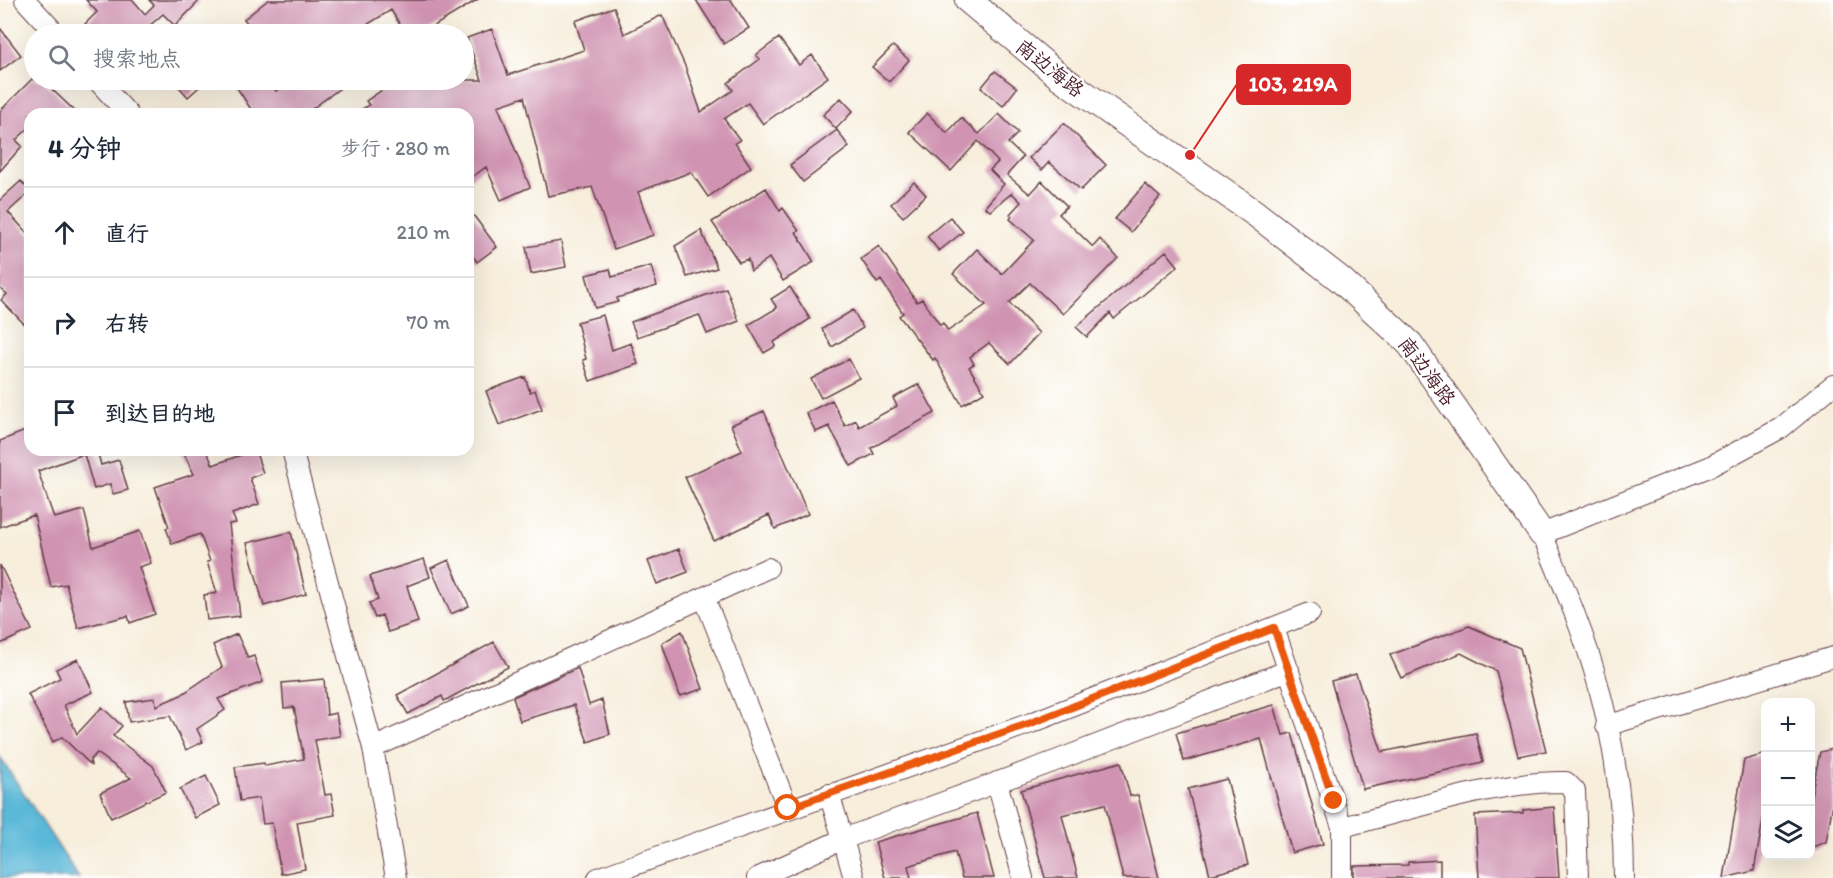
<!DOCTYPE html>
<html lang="zh">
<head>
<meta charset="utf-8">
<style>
	:root { --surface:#fff; --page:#f6f6f7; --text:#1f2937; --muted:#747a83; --line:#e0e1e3 }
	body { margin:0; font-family:Itim,"LXGW WenKai TC",sans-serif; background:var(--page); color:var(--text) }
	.controls { position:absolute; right:18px; bottom:18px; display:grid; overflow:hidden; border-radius:12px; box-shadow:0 6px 24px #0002 }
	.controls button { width:54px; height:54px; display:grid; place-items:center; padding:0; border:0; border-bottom:2px solid var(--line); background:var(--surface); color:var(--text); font:30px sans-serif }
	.stop { position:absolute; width:18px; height:18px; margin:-14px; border:4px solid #ea580c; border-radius:50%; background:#fff }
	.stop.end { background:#ea580c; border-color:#fff; box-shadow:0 2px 6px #0008 }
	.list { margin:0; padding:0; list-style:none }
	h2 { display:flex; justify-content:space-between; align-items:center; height:78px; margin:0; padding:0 24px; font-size:26px }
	h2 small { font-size:20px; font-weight:400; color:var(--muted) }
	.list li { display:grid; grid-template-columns:39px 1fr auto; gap:18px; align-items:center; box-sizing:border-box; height:90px; padding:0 24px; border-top:2px solid var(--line) }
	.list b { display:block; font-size:22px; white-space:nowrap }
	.list em { font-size:20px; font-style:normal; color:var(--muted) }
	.icon { flex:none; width:33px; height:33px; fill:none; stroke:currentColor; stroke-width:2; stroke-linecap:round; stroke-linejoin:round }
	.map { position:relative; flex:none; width:1833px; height:878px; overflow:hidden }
	.search { position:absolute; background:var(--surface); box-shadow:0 6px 24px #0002; left:24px; top:24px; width:450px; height:66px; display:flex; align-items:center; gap:15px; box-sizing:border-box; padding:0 21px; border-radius:33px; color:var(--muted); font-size:22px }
	.panel { position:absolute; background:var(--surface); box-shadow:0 6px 24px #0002; left:24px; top:108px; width:450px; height:348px; border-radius:18px }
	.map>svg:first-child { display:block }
	.water { fill:#5ab8d8; stroke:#526c82; stroke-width:1.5 }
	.building { fill:#d094b2 }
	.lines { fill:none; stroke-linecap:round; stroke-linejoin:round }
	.minor-casing { stroke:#643e46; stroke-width:22 }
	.major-casing { stroke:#643e46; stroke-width:28 }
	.minor { stroke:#fff; stroke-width:20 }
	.major { stroke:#fff; stroke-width:26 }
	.route { stroke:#ea580c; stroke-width:8 }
	.labels { text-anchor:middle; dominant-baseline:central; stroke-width:5; stroke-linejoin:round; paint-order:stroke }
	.street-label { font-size:20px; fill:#4a1f2b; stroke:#fff }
	.leader { fill:none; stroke:#d62828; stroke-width:2 }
	.callout-dot { fill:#d62828; stroke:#fff; stroke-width:2 }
	.callout { fill:#d62828; stroke:#d62828; stroke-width:2 }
	.callout-label { font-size:21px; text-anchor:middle; font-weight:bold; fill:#fff }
</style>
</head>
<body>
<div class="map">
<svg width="1833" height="878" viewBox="0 0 1833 878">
	<rect width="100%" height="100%" fill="#fff"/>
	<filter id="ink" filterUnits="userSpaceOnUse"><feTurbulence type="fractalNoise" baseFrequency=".0167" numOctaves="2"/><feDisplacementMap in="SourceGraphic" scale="12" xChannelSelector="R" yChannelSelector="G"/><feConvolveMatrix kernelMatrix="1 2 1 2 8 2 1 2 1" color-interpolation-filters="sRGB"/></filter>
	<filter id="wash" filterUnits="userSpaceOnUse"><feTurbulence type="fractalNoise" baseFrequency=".008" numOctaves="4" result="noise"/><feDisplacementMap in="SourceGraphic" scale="24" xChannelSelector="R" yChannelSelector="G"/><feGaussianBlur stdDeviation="1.35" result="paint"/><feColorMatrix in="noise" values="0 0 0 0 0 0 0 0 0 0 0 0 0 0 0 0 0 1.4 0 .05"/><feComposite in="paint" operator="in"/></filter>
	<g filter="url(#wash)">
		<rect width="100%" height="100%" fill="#f7eedc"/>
		<path class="water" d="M0,757L79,878H0Z"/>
		<g id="blocks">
			<path class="building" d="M86,0H133L145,14L154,5L149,0H200L175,26L163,14L140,34H94L85,24L97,12Z
				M268,0H477L421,34H406L391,10L352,34H256L244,19Z
				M696,0H731L749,28L724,44Z
				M614,7L624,34L662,15L685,66L701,112L733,90L728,83L760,59L756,55L779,38L799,65L812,55L828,77L763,124L748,103L724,119L740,140L735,143L751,167L708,197L691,172L638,192L653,235L614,249L592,187L548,196L524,97L498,106L530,187L501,200L486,167L468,180V114H354L369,105L366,101L397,80H482L467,38L492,29L508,75L584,50L575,21Z
				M0,28L21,55L0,71Z
				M893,46L909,60L889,82L872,67Z
				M995,71L1017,88L1003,106L981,88Z
				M34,77V80H42L78,114H30V127L16,140L22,146L0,171V111Z
				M173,80H207L188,97Z
				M232,80H268L276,91L291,80H351L305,114H254Z
				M841,98L853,111L836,129L823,115Z
				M927,113L947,133L961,118L979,134L999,114L1018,133L1008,143L1023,157L1007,175L1030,194L1042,181L1067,206L1059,214L1093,247L1100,239L1118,258L1063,314L1030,283L1009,303L1039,333L1010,364L989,343L970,357L974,364L969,367L984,392L962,405L935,358L933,360L899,316L903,313L881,280L877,283L861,259L879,246L917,302L922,299L940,325L943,323L948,331L986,305L953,274L977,249L1002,274L1034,240L1010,219L1012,216L1010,214L1021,202L1012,193L990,211L985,207L1004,184L990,170L998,162L978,141L951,171L909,132Z
				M1064,123L1106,165L1081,190L1049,162L1042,170L1029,158Z
				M837,130L849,147L803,182L790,165Z
				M21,181L30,192L8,212L30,236V330L1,300L7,294L0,288V200Z
				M914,182L926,195L903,217L891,204Z
				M1145,184L1160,197L1131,232L1115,219Z
				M766,188L780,211L783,208L799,231L796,232L814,262L783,281L769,258L751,271L748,259L739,262L712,222Z
				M468,208L497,247L477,262L468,249Z
				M950,217L963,232L939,251L927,236Z
				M701,230L717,268L687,277L675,246Z
				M561,241L566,267L531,274L526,247Z
				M1166,251L1178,266L1114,319L1110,313L1087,337L1076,327Z
				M651,266L657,286L617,298L618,302L595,308L586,275L610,269L612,277Z
				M790,287L810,319L774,342L776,346L764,353L748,325L777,308L771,299Z
				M726,288L739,321L707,334L699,315L637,337L631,322Z
				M853,310L863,328L832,347L822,329Z
				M603,315L612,350L631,343L638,364L590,381L583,360L586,359L577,322Z
				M849,359L859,378L821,398L811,379Z
				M525,377L530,392L535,390L542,409L499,425L486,391Z
				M919,384L935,413L871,448L874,454L851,466L829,426L816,432L806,413L832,400L845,426L856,420L859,427L897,406L893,398Z
				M764,411L808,514L775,529L769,515L714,541L685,477L742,451L731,425Z
				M30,429V450H97L101,465L119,460L128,490L113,494L110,484L94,489L84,454L38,471L54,518L84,510L93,547L140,531L151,563L139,567L155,614L130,623L128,616L78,628L66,584L51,587L34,515L0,527V441Z
				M182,450H206L213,465L255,450L263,473L250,478L259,504L232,514L236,523L229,524L240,616L207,620L204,595L217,593L207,562L210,561L200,534L172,544L166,528L169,527L155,487L194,474Z
				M291,532L306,594L264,606L247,543Z
				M679,549L688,572L657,584L648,561Z
				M424,559L430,577L407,586L418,622L388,632L382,615L375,618L369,603L378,600L370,576Z
				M449,560L469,606L451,614L431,568Z
				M0,565L32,630L0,644Z
				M1469,626L1520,648L1546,751L1518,756L1496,671L1461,653L1401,678L1390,655Z
				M682,631L703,689L680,696L662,643Z
				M237,634L248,658L254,656L263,682L218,699L225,710L197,729L203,742L186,750L170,716L129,722L126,702L155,698L156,706L181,695L222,667L213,645Z
				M494,642L508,667L444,701L442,696L408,714L397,695Z
				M78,659L93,692L64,705L77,734L102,707L122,726L113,736L153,766L166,792L111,818L100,793L131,778L97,753L90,760L91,765L62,737L53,742L28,694L60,678L56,669Z
				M578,668L589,705L602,700L610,734L588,742L574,705L520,721L513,697Z
				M1356,674L1382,752L1476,733L1483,762L1363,789L1331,681Z
				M324,679L327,715L336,713L340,736L315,740L325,795L331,794L335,815L297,822L305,869L281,874L272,823L263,824L259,798L240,801L235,767L264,763L265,766L304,759L294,707L284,708L282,683Z
				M1274,705L1283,735L1292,733L1323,844L1292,853L1261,739L1184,761L1176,733Z
				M1833,749V803L1826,842L1810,848V802L1820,752Z
				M1766,754V803L1754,871L1724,878L1744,760Z
				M1121,762L1130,796L1138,795L1159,878H1123L1105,804L1062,815L1078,878H1045L1021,790Z
				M206,776L220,805L195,818L180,789Z
				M1227,779L1248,865L1210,875L1188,789Z
				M1554,807L1559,878H1479L1475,815L1523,813V810Z
				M977,813L994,878H962L955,852L908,866L911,878H885L875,842Z
				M1440,860V878H1354V866L1408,865V862Z"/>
		</g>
	</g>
	<g filter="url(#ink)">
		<use href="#blocks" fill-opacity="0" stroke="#643e46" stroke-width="1.5"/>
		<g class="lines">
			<g class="minor-casing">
				<path id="minor" d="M25,0L56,34
					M97,80L128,114
					M292,450L373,748L396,878
					M704,597L788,809
					M1274,628L1342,827C1412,810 1494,781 1566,782L1575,791L1578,878
					M1606,726L1833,657
					M373,748L768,568
					M997,782L1023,878
					M829,794L843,839L1058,760L1289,670
					M598,878L1031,723L1310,613
					M757,878L843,839L854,878
					M1342,878V827
					M1624,878C1624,816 1615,748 1599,688C1585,635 1563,584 1542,534L1709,467L1781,428L1833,385"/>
			</g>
			<g class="major-casing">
				<path id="major" d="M968,0L1059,76L1256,214L1341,280L1410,344L1542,534"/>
			</g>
			<use href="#minor" class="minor"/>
			<use href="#major" class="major"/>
		</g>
	</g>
	<g class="lines" filter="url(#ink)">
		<path class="route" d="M788,808L1031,723L1274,628L1334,801"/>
	</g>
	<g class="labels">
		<g class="street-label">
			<text transform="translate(1050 68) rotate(38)">南边海路</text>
			<text transform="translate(1427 371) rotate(53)">南边海路</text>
		</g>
	</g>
	<path class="leader" d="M1190 155L1237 84"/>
	<circle class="callout-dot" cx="1190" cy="155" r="6"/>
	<rect class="callout" x="1237" y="65" width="113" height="39" rx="6"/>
	<g class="callout-label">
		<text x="1293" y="91">103, 219A</text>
	</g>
</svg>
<div class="controls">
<button>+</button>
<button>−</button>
<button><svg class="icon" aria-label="layers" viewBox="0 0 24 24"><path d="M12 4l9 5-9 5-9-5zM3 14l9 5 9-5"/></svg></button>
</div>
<div class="stop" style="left:788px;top:808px"></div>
<div class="stop end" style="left:1334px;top:801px"></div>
<div class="search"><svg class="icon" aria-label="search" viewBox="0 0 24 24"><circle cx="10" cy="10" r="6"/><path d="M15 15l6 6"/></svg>搜索地点</div>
<section class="panel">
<h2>4 分钟<small>步行 · 280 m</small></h2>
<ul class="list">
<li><svg class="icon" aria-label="ahead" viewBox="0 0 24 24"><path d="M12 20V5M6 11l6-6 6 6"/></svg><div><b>直行</b></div><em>210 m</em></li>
<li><svg class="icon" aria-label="right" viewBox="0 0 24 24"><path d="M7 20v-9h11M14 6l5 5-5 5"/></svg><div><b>右转</b></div><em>70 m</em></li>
<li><svg class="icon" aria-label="arrive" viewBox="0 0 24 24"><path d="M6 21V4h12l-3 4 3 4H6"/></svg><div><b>到达目的地</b></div></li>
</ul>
</section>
</div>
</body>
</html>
